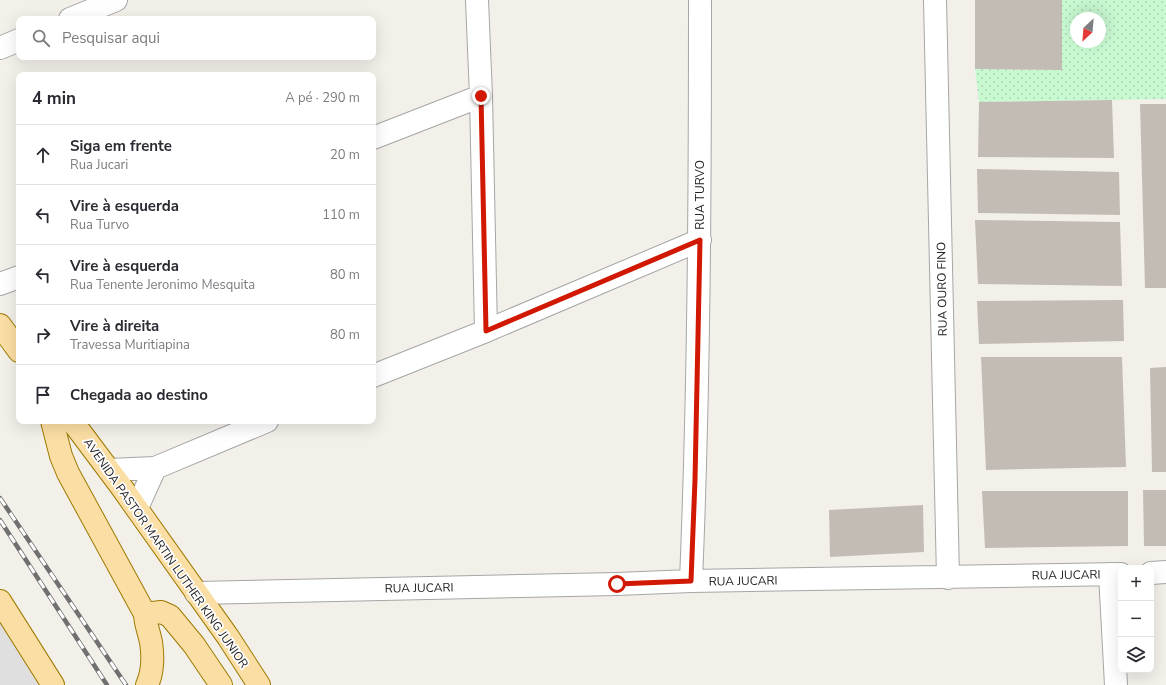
<!DOCTYPE html>
<html lang="pt">
<head>
<meta charset="utf-8">
<style>
	:root { --surface:#fff; --page:#f7f7f7; --text:#2b2b33; --muted:#7c7c81; --line:#e1e1e2 }
	body { margin:0; font-family:"Nunito Sans",sans-serif; background:var(--page); color:var(--text) }
	.controls { position:absolute; right:12px; bottom:12px; display:grid; overflow:hidden; border-radius:8px; box-shadow:0 4px 16px #0002 }
	.controls button { width:36px; height:36px; display:grid; place-items:center; padding:0; border:0; border-bottom:1px solid var(--line); background:var(--surface); color:var(--text); font:20px sans-serif }
	.compass { position:absolute; left:1070px; top:12px; width:36px; height:36px; border-radius:50%; background:var(--surface); box-shadow:0 4px 16px #0002; rotate:206deg }
	.stop { position:absolute; width:12px; height:12px; margin:-9px; border:3px solid #d11803; border-radius:50%; background:#fff }
	.stop.end { background:#d11803; border-color:#fff; box-shadow:0 1px 4px #0008 }
	.list { margin:0; padding:0; list-style:none }
	h2 { display:flex; justify-content:space-between; align-items:center; height:52px; margin:0; padding:0 16px; font-size:17px }
	h2 small { font-size:13px; font-weight:400; color:var(--muted) }
	.list li { display:grid; grid-template-columns:26px 1fr auto; gap:12px; align-items:center; box-sizing:border-box; height:60px; padding:0 16px; border-top:1px solid var(--line) }
	.list b { display:block; font-size:15px; white-space:nowrap }
	.list p { margin:0; font-size:13px; white-space:nowrap; color:var(--muted) }
	.list em { font-size:13px; font-style:normal; color:var(--muted) }
	.icon { flex:none; width:22px; height:22px; fill:none; stroke:currentColor; stroke-width:2; stroke-linecap:round; stroke-linejoin:round }
	.map { position:relative; flex:none; width:1166px; height:685px; overflow:hidden }
	.search { position:absolute; background:var(--surface); box-shadow:0 4px 16px #0002; left:16px; top:16px; width:360px; height:44px; display:flex; align-items:center; gap:10px; box-sizing:border-box; padding:0 14px; border-radius:8px; color:var(--muted); font-size:15px }
	.panel { position:absolute; background:var(--surface); box-shadow:0 4px 16px #0002; left:16px; top:72px; width:360px; height:352px; border-radius:8px }
	.map>svg:first-child { display:block }
	.residential { fill:#e0dfdf }
	.park { fill:url(#park-dots); fill-rule:evenodd }
	.building { fill:#c3bcb5 }
	.lines { fill:none; stroke-linecap:round; stroke-linejoin:round }
	.minor-casing { stroke:#a6a6a6; stroke-width:24 }
	.primary-casing { stroke:#9d7a02; stroke-width:24 }
	.minor { stroke:#fff; stroke-width:22 }
	.primary { stroke:#fbdea4; stroke-width:22 }
	.rail-casing { stroke:#707070; stroke-width:4.5 }
	.rail { stroke:#fff; stroke-width:3; stroke-dasharray:9; stroke-linecap:butt }
	.route { stroke:#d11803; stroke-width:5 }
	.labels { text-anchor:middle; dominant-baseline:central; stroke-width:3.5; stroke-linejoin:round; paint-order:stroke }
	.street-label { font-size:12px; fill:#222; stroke:#fff }
</style>
</head>
<body>
<div class="map">
<svg width="1166" height="685" viewBox="0 0 1166 685">
	<defs>
		<pattern id="park-dots" width="8" height="8" patternUnits="userSpaceOnUse"><rect width="8" height="8" fill="#c8f9d1"/><path d="M2 2h.1M6 6h.1" fill="none" stroke="#acd5b3" stroke-width="1.8" stroke-linecap="round"/></pattern>
	</defs>
	<rect width="100%" height="100%" fill="#f2f0e9"/>
	<path class="residential" d="M0,617L41,685H0Z"/>
	<path class="park" d="M1062,0H1166V99L979,102L975,69L1062,70ZM1076,18H1100V42H1076Z"/>
	<path class="building" d="M975,0H1062V70L975,69Z
		M1112,100L1114,158L978,157L979,102Z
		M1140,104H1166V288H1145Z
		M977,169L1119,172L1120,215L978,213Z
		M975,220L1120,222L1122,286L978,284Z
		M1123,300L1124,341L979,344L977,301Z
		M981,357H1122L1126,467L986,470Z
		M1166,367V472H1152L1150,368Z
		M1143,490H1166V546H1144Z
		M982,491H1128V546L985,548Z
		M923,505L924,552L830,557L829,510Z"/>
	<g class="lines">
		<g class="minor-casing">
			<path id="minor" d="M477,0L481,96L486,331
				M935,0L948,578
				M70,19L116,0
				M0,48L19,40
				M373,138L481,96
				M0,284L19,277
				M373,376L486,331L700,240
				M109,470L155,468L267,421
				M137,508L155,468
				M1151,573L1166,572
				M1110,574L1116,685
				M691,581C699,388 700,194 700,0
				M196,593L617,584L691,581L1121,574"/>
		</g>
		<g class="primary-casing">
			<path id="primary" d="M0,325L19,351
				M52,421L61,456L68,473L145,614C145,623 149,632 151,642C153,655 153,672 147,685
				M72,421L120,485L228,637L259,685
				M0,601L53,685
				M145,614L161,612L170,616L194,645L221,685"/>
		</g>
		<use href="#minor" class="minor"/>
		<use href="#primary" class="primary"/>
		<g class="rail-casing">
			<path id="rail" d="M0,498L126,685
				M0,520L107,685"/>
		</g>
		<use href="#rail" class="rail"/>
	</g>
	<g class="lines">
		<path class="route" d="M481,96L486,331L700,240L695,480L691,581L617,584"/>
	</g>
	<g class="labels">
		<g class="street-label">
			<text transform="translate(700 195) rotate(-90)">RUA TURVO</text>
			<text transform="translate(942 289) rotate(-91)">RUA OURO FINO</text>
			<text transform="translate(166 553) rotate(55)">AVENIDA PASTOR MARTIN LUTHER KING JUNIOR</text>
			<text transform="translate(1066 575) rotate(-1)">RUA JUCARI</text>
			<text transform="translate(743 581) rotate(-1)">RUA JUCARI</text>
			<text transform="translate(419 588) rotate(-1)">RUA JUCARI</text>
		</g>
	</g>
</svg>
<div class="controls">
<button>+</button>
<button>−</button>
<button><svg class="icon" aria-label="layers" viewBox="0 0 24 24"><path d="M12 4l9 5-9 5-9-5zM3 14l9 5 9-5"/></svg></button>
</div>
<svg class="compass" viewBox="-18 -18 36 36"><path d="M0-13l5 13h-10z" fill="#e53935"/><path d="M0 13l5-13h-10z" fill="#7c7c81"/></svg>
<div class="stop" style="left:617px;top:584px"></div>
<div class="stop end" style="left:481px;top:96px"></div>
<div class="search"><svg class="icon" aria-label="search" viewBox="0 0 24 24"><circle cx="10" cy="10" r="6"/><path d="M15 15l6 6"/></svg>Pesquisar aqui</div>
<section class="panel">
<h2>4 min<small>A pé · 290 m</small></h2>
<ul class="list">
<li><svg class="icon" aria-label="ahead" viewBox="0 0 24 24"><path d="M12 20V5M6 11l6-6 6 6"/></svg><div><b>Siga em frente</b><p>Rua Jucari</p></div><em>20 m</em></li>
<li><svg class="icon" aria-label="left" viewBox="0 0 24 24"><path d="M17 20v-9H6M10 6l-5 5 5 5"/></svg><div><b>Vire à esquerda</b><p>Rua Turvo</p></div><em>110 m</em></li>
<li><svg class="icon" aria-label="left" viewBox="0 0 24 24"><path d="M17 20v-9H6M10 6l-5 5 5 5"/></svg><div><b>Vire à esquerda</b><p>Rua Tenente Jeronimo Mesquita</p></div><em>80 m</em></li>
<li><svg class="icon" aria-label="right" viewBox="0 0 24 24"><path d="M7 20v-9h11M14 6l5 5-5 5"/></svg><div><b>Vire à direita</b><p>Travessa Muritiapina</p></div><em>80 m</em></li>
<li><svg class="icon" aria-label="arrive" viewBox="0 0 24 24"><path d="M6 21V4h12l-3 4 3 4H6"/></svg><div><b>Chegada ao destino</b></div></li>
</ul>
</section>
</div>
</body>
</html>
